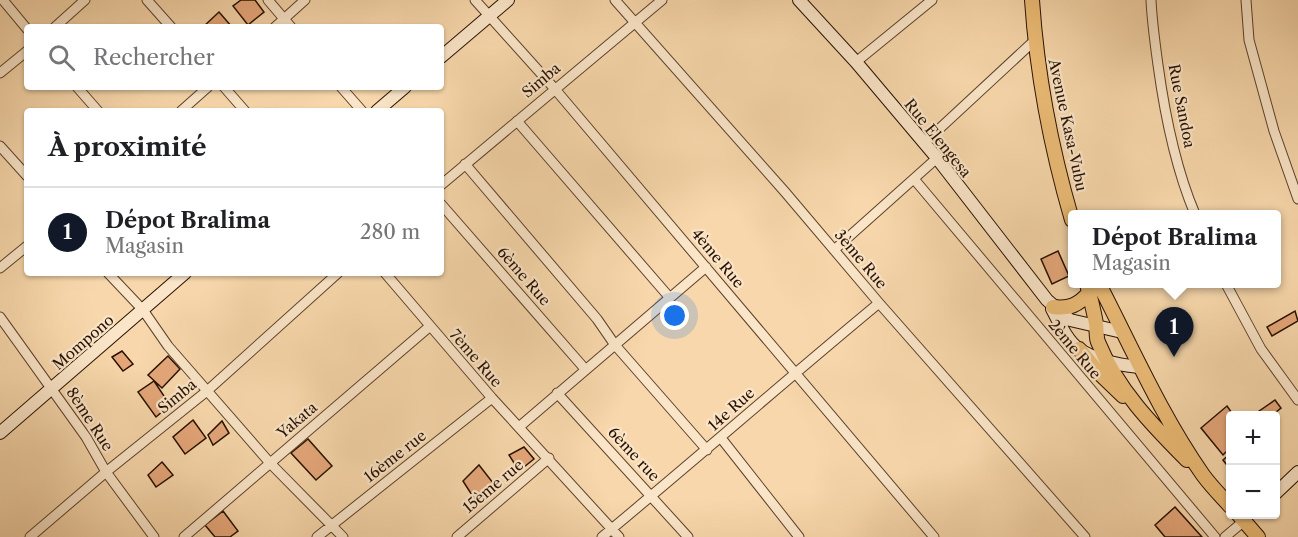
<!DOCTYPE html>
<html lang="fr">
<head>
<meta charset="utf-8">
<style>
	:root { --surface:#fff; --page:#f6f6f6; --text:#202124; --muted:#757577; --line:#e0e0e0; --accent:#111827 }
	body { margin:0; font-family:"Libre Caslon Text",serif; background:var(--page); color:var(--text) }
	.controls { position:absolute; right:18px; bottom:18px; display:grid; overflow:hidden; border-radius:6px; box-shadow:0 2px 4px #0004 }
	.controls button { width:54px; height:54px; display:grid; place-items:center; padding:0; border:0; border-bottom:2px solid var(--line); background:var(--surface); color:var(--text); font:30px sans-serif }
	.you { position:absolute; left:675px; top:316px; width:21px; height:21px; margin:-15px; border:4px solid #fff; border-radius:50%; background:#1a73e8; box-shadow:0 0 0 9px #1a73e833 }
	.badge { display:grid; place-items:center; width:39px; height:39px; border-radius:50%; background:var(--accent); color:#fff; font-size:20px; font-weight:700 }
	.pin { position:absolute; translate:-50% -50px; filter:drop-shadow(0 2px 3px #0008) }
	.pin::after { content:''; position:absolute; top:32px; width:21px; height:18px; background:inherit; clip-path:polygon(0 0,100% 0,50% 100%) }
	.popup { position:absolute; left:1068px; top:210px; width:213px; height:78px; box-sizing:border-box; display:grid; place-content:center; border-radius:6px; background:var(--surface); filter:drop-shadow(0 2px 4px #0005); font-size:20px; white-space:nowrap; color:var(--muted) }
	.popup b { font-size:22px; color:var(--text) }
	.popup::after { content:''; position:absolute; left:50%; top:100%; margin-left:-12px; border:12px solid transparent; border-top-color:var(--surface) }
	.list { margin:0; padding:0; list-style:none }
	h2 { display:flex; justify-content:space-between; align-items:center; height:78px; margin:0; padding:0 24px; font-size:26px }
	h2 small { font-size:20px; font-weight:400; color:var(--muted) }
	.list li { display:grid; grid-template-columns:39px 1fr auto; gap:18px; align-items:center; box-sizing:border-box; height:90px; padding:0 24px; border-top:2px solid var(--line) }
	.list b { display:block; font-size:22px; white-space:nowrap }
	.list p { margin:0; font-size:20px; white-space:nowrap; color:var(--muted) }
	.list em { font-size:20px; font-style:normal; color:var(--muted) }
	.icon { flex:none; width:33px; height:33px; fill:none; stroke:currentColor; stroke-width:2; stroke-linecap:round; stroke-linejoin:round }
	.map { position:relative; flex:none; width:1298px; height:537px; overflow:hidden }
	.search { position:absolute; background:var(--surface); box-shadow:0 2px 4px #0004; left:24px; top:24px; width:420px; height:66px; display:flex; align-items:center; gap:15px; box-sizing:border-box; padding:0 21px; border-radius:6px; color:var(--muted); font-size:22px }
	.panel { position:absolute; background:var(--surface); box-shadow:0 2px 4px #0004; left:24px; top:108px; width:420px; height:168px; border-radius:6px }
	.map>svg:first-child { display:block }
	.building { fill:#e5a77a; stroke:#271000; stroke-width:1.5 }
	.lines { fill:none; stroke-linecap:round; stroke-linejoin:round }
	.street-casing { stroke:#5b422b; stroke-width:11 }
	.secondary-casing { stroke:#271000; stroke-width:14 }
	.primary-casing { stroke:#271000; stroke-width:16 }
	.street { stroke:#fae5c8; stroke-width:9 }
	.secondary { stroke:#fae5c8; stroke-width:12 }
	.primary { stroke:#ecbc76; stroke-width:14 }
	.labels { text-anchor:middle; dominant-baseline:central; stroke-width:4.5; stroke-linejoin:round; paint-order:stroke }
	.street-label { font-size:15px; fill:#271000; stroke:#fae5c8 }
</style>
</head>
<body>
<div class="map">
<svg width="1298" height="537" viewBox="0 0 1298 537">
	<rect width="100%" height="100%" fill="#f7d7ab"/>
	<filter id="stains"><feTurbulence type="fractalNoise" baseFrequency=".00333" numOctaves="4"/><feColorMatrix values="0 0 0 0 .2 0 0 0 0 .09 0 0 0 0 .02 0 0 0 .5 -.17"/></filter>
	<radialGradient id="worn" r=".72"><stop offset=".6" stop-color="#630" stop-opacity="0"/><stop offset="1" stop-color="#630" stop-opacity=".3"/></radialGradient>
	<path class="building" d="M241,0H255L264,12L248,25L233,6Z
		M219,12L232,27H203Z
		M1058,251L1069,276L1052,284L1041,259Z
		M1295,311L1298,321L1272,336L1267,327Z
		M122,351L133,364L123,371L112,357Z
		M168,356L180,369L162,388L148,375Z
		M154,381L170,405L156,417L138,392Z
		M1275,400L1281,408L1271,416H1252Z
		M1227,406L1234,416H1230V448L1223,455L1201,428Z
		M193,420L206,438L185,454L173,437Z
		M222,421L229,433L213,445L208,435Z
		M308,439L332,466L316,480L291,453Z
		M524,447L534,459L519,471L509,455Z
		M1230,454V469L1223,460Z
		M162,462L173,475L156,487L148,475Z
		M479,465L497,488L477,503L463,481Z
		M1175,507L1202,537H1165L1155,525Z
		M223,511L238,531L230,537H215L205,525Z"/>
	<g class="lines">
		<g class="street-casing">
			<path id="street" d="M3,0L27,29
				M147,0L171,27
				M268,0L291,27
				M475,0L554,88L934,537
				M615,0L785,192L879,303L1085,537
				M1151,0C1152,22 1155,43 1158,65C1165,116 1175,167 1195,214
				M1246,0L1249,40L1274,131L1298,199
				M55,27L85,0
				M275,27L305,0
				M856,62L932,0
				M0,73L27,51
				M77,87L98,111
				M224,87L245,111
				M341,87L362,111
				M181,111L208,87
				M517,121L670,298
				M924,143L1035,40
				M0,146L27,176
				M465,164L597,319L615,345L707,450
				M914,179L1215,537
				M441,185L662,0
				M441,204L585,369
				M834,250L937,158
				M0,268L27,246
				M108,273L143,310L168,346L270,463L343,537
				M385,273L492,398L619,537
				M1226,284L1261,349L1298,400
				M0,317L86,437L106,472L154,537
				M557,393L688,537
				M519,427L706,267
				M721,438L799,537
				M30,537L106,472L207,391L338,273
				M184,537L429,327
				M317,537L492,398
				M457,537L549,458
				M602,537C695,460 786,380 879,303
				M1225,537L1244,521"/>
		</g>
		<g class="secondary-casing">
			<path id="secondary" d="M799,0L856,62L937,158L1047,300L1070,320L1122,332
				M441,57L508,0
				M377,111L405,87
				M1052,309C1059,322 1067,341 1079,349C1096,361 1119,365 1139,367
				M0,433L185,273
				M1276,493L1298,472"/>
		</g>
		<g class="primary-casing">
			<path id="primary" d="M1032,0C1037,75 1051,148 1072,220
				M1087,284C1090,297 1094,311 1096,324C1097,330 1096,337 1098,342C1117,389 1153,426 1187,460
				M1099,284C1132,348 1161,415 1203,475C1211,486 1221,496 1230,506
				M1053,307C1070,309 1078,305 1089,293
				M1079,349L1098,372L1123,396
				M1238,514L1258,537"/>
		</g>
		<use href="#street" class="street"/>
		<use href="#secondary" class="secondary"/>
		<use href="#primary" class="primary"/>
	</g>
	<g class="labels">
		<g class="street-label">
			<text transform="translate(541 80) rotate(-40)">Simba</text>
			<text transform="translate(1182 106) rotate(79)">Rue Sandoa</text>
			<text transform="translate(1068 125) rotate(78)">Avenue Kasa-Vubu</text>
			<text transform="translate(938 138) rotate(51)">Rue Elengesa</text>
			<text transform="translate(718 258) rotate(50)">4ème Rue</text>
			<text transform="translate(861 259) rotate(50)">3ème Rue</text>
			<text transform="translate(524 276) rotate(49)">6ème Rue</text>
			<text transform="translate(83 342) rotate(-41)">Mompono</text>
			<text transform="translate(1075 349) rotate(50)">2ème Rue</text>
			<text transform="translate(476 358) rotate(49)">7ème Rue</text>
			<text transform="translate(177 396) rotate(-39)">Simba</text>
			<text transform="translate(731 409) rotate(-42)">14e Rue</text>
			<text transform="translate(90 419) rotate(57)">8ème Rue</text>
			<text transform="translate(297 420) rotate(-40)">Yakata</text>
			<text transform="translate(634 454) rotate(47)">6ème rue</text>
			<text transform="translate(395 456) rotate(-38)">16ème rue</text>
			<text transform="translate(493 486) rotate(-40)">15ème rue</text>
		</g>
	</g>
	<rect width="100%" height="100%" filter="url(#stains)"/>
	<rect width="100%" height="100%" fill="url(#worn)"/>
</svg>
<div class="controls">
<button>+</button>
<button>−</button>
</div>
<div class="you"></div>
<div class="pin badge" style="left:1174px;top:357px">1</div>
<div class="popup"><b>Dépot Bralima</b>Magasin</div>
<div class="search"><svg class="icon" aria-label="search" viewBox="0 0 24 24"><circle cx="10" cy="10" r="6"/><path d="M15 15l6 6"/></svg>Rechercher</div>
<section class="panel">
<h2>À proximité<small></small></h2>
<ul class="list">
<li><span class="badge">1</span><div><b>Dépot Bralima</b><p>Magasin</p></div><em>280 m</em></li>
</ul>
</section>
</div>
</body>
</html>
